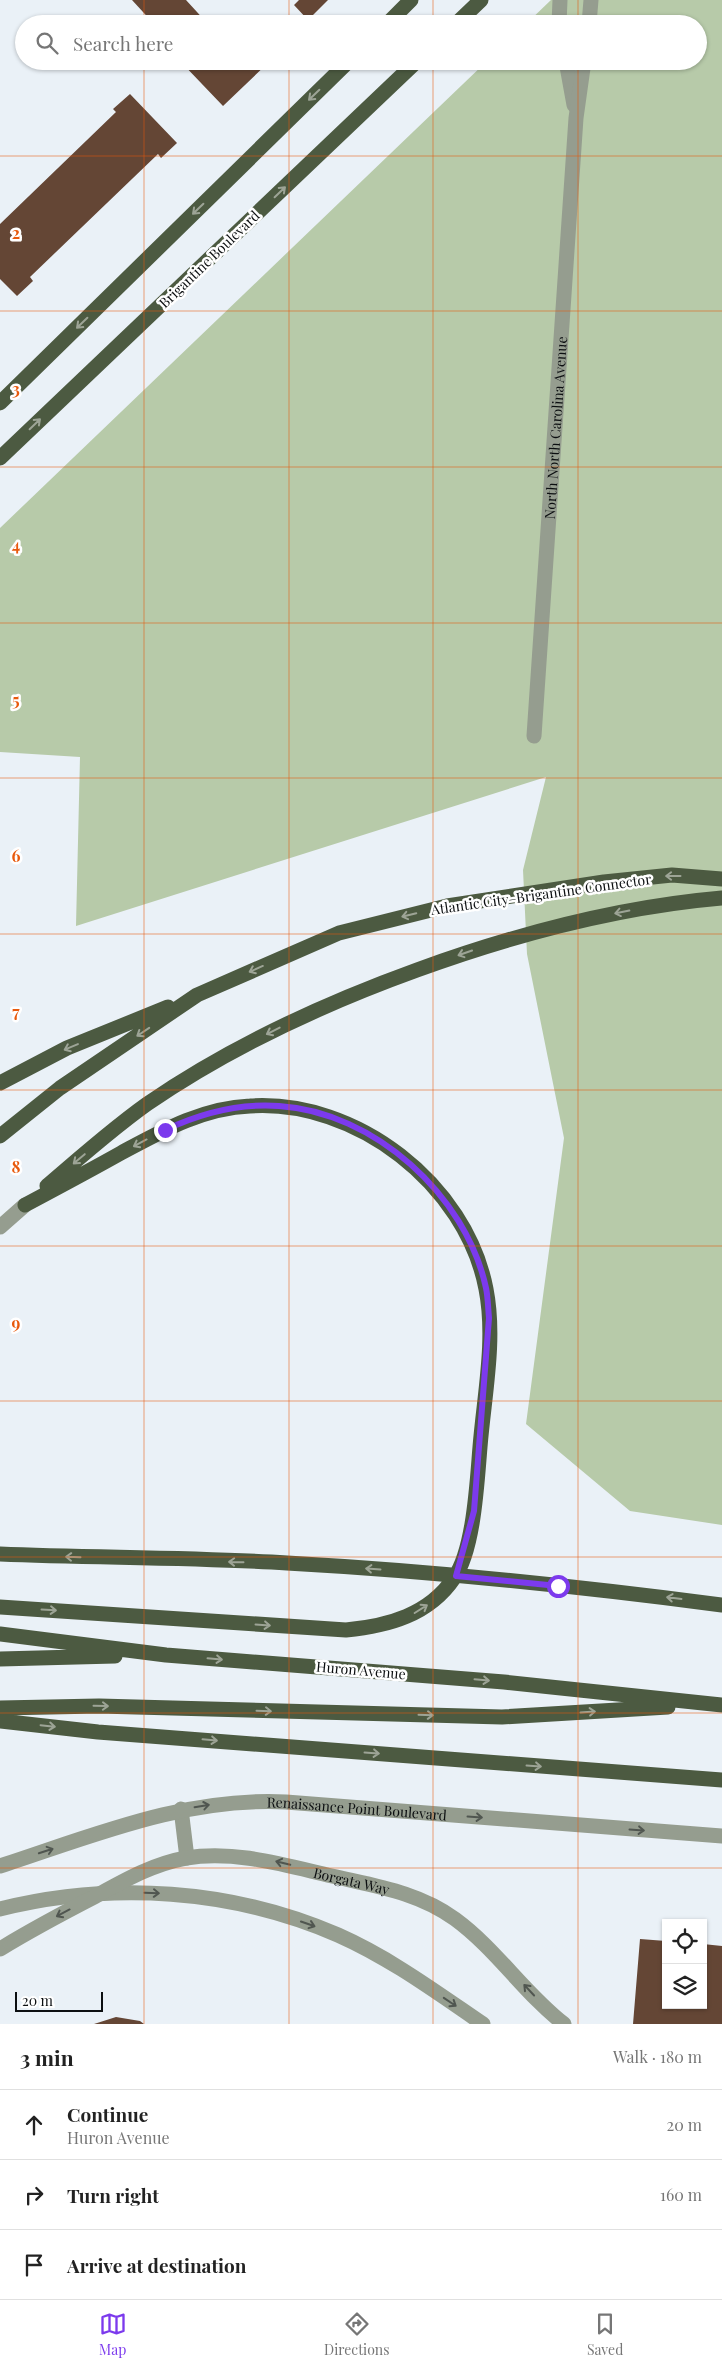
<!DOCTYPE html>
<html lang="en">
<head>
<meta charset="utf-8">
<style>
	:root { --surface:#fff; --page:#f2f2f2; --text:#222; --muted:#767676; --line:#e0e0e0; --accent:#7c3aed }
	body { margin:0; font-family:"Playfair Display",serif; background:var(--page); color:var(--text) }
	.controls { position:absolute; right:15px; bottom:15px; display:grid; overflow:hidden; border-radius:0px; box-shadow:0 1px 4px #0004 }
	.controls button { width:45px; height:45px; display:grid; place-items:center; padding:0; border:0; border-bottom:1px solid var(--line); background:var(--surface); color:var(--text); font:25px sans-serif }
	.scale { position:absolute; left:15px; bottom:12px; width:88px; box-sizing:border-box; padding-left:5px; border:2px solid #0c0f11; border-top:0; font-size:14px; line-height:18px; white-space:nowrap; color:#0c0f11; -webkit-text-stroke:4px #fff; paint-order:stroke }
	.stop { position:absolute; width:15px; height:15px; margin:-11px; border:4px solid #7c3aed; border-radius:50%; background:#fff }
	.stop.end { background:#7c3aed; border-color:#fff; box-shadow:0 1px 5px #0008 }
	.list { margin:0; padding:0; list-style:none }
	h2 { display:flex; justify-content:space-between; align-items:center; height:65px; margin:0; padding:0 20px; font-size:21px }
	h2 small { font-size:16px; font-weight:400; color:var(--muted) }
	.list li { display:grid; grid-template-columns:32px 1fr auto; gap:15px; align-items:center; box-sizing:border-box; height:70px; padding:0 20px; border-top:1px solid var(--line) }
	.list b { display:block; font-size:19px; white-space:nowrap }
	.list p { margin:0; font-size:16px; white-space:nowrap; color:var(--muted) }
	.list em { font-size:16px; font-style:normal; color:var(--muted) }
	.icon { flex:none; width:28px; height:28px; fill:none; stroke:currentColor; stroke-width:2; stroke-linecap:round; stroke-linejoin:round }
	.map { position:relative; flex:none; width:722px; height:2024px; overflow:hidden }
	.search { position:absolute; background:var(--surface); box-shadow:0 1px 4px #0004; left:15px; right:15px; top:15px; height:55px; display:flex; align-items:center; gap:12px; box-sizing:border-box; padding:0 18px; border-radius:28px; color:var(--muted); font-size:19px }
	.sheet { height:275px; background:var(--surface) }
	nav { display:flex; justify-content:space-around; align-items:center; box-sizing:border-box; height:70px; border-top:1px solid var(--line); background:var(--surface); font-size:14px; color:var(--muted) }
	nav a { display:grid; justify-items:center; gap:2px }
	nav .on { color:var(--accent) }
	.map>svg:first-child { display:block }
	.green { fill:#b7caa9 }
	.building { fill:#644635 }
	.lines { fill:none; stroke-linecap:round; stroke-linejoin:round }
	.minor { stroke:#959d8f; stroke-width:15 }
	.major { stroke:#4c5a41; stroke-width:15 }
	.oneway { stroke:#9da496 }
	.oneway2 { stroke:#505650 }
	.route { stroke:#7c3aed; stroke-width:6 }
	.grid { fill:none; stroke:#e8590c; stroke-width:1; stroke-opacity:0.55 }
	.labels { text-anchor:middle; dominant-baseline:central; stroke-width:5; stroke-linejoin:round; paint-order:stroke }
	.street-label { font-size:14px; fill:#0c0f11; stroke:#fff }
	.grid-label { font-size:16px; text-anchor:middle; font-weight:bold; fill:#e8590c; stroke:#fff; stroke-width:5; stroke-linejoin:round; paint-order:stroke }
</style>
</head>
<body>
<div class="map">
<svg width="722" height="2024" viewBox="0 0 722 2024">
	<rect width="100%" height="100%" fill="#eaf1f7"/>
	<path class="green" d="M551,0H722V1525L630,1511L526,1424L564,1138L527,954L523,870L546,777L76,926L80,757L0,752V528L487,61H698V24H526Z"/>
	<path class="building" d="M132,0H186L208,24H154Z
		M299,0H328L308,20L294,5Z
		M180,61H270L223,106Z
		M130,94L177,143L161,158L158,154L30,277L33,281L17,296L0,279V224L116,112L113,109Z
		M640,1939L666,1941V2005H703V1944L722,1946V2024H633Z
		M116,2017L140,2021L144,2024H94Z"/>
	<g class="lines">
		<g class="minor">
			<path d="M559,24L560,0"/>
			<path d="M589,24L591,0"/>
			<path d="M566,61L574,105"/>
			<path id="s1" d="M534,736L576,118L584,61"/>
			<path d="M0,1227L25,1205"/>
			<path d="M181,1809L187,1858"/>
			<path id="s2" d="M0,1866C95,1835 185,1797 286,1802L722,1836"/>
			<path d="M0,1909C112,1881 232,1889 338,1935C390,1958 436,1992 483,2024"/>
			<path id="s3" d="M0,1949C31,1930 63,1913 96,1896C125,1880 153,1864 186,1858C235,1850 284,1865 332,1876C375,1886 418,1892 455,1919C496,1949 524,1993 564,2024"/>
		</g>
		<path class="major" d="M387,24L411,0
			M456,24L481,0
			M499,24H507
			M0,403L349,61
			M0,458L417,61
			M0,1083L67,1048L168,1007
			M0,1136L60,1088L197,995L339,933L447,906L604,882L672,875L722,879
			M47,1186C79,1158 112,1129 147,1104C230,1047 323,1004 417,970C516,934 617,907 722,898
			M0,1554C95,1558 191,1557 287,1563C432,1571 577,1586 722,1605
			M0,1607L346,1630C388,1626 429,1615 454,1578C474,1550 477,1482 480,1447C484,1396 496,1340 486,1289C466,1184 356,1099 250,1106C202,1108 162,1131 121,1153C89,1171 57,1188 25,1205
			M0,1634L166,1655L504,1682L722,1705
			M0,1659L115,1656
			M0,1708L99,1706L502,1717L668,1707
			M0,1721L98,1732L722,1780"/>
	</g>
	<defs><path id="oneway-shaft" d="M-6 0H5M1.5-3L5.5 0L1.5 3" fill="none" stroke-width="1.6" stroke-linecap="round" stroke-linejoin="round" transform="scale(1.25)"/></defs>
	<g class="oneway">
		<use href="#oneway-shaft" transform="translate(314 95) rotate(136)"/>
		<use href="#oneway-shaft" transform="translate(280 192) rotate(-44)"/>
		<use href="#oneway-shaft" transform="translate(198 209) rotate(136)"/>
		<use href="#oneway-shaft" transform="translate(82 323) rotate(136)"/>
		<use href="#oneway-shaft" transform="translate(35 424) rotate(-44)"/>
		<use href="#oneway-shaft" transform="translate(673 876) rotate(180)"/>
		<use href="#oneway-shaft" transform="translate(622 912) rotate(169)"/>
		<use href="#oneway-shaft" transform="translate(409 915) rotate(166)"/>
		<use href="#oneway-shaft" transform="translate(465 953) rotate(161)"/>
		<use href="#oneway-shaft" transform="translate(256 969) rotate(156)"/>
		<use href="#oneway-shaft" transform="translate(273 1031) rotate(153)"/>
		<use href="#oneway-shaft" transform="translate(143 1032) rotate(146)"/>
		<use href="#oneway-shaft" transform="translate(71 1047) rotate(157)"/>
		<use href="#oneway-shaft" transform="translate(140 1143) rotate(152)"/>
		<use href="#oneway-shaft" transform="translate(79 1159) rotate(140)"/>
		<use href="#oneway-shaft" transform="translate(73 1557) rotate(-178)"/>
		<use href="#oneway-shaft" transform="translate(236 1562) rotate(-179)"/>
		<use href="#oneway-shaft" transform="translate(373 1569) rotate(-176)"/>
		<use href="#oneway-shaft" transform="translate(674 1598) rotate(-173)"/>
		<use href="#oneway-shaft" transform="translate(421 1609) rotate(-32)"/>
		<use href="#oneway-shaft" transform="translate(49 1610) rotate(3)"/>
		<use href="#oneway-shaft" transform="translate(263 1625) rotate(4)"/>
		<use href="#oneway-shaft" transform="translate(215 1659) rotate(5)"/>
		<use href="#oneway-shaft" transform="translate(482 1680) rotate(5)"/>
		<use href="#oneway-shaft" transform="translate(101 1706) rotate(1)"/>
		<use href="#oneway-shaft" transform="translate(264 1711) rotate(2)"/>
		<use href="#oneway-shaft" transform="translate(588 1712) rotate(-4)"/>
		<use href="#oneway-shaft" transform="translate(426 1715) rotate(2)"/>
		<use href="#oneway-shaft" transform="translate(48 1726) rotate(6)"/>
		<use href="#oneway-shaft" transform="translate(210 1740) rotate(5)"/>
		<use href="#oneway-shaft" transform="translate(372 1753) rotate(4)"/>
		<use href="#oneway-shaft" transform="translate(534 1766) rotate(4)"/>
	</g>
	<g class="oneway2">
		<use href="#oneway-shaft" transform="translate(202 1806) rotate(-9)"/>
		<use href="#oneway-shaft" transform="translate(475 1817) rotate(4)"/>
		<use href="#oneway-shaft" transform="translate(637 1830) rotate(4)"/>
		<use href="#oneway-shaft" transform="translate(46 1851) rotate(-18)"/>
		<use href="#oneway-shaft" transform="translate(283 1863) rotate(-166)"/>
		<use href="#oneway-shaft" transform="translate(152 1893) rotate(2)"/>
		<use href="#oneway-shaft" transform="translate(63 1913) rotate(152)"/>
		<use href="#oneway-shaft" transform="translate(308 1924) rotate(19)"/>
		<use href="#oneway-shaft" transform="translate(529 1990) rotate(-133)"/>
		<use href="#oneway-shaft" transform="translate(450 2002) rotate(34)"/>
	</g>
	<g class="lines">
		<path class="route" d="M165,1130C201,1113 238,1103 279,1106C374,1112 466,1195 486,1288C488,1297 488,1308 489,1318L474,1511L456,1576L558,1586"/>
	</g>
	<path class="grid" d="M144,0V24M289,0V24M433,0V24M578,0V24M144,61V2024M289,61V2024M433,61V2024M578,61V2024M0,156H722M0,311H722M0,467H722M0,623H722M0,778H722M0,934H722M0,1090H722M0,1246H722M0,1401H722M0,1557H722M0,1713H722M0,1868H722"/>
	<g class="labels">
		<g class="street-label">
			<text transform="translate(209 259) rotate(-44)">Brigantine Boulevard</text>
			<text stroke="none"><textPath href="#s1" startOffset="309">North North Carolina Avenue</textPath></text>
			<text transform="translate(541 894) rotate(-8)">Atlantic City–Brigantine Connector</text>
			<text transform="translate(361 1670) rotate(5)">Huron Avenue</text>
			<text stroke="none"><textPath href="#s2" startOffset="366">Renaissance Point Boulevard</textPath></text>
			<text stroke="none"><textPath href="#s3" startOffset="376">Borgata Way</textPath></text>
		</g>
	</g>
	<g class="grid-label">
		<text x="16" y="239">2</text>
		<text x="16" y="395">3</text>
		<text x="16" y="551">4</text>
		<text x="16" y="706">5</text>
		<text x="16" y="862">6</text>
		<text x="16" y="1018">7</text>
		<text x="16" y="1173">8</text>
		<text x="16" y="1329">9</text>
	</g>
</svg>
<div class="controls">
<button><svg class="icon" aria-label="locate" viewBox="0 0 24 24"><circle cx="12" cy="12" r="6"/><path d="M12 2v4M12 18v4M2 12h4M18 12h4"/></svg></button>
<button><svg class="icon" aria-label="layers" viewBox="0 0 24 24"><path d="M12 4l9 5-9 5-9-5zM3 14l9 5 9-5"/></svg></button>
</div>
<div class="scale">20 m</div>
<div class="stop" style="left:558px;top:1586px"></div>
<div class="stop end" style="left:165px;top:1130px"></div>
<div class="search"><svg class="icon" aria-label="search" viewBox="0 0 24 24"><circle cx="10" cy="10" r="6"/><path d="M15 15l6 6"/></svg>Search here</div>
</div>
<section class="sheet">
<h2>3 min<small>Walk · 180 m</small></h2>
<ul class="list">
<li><svg class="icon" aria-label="ahead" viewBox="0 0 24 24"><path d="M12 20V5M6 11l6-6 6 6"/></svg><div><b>Continue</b><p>Huron Avenue</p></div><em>20 m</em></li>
<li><svg class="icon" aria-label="right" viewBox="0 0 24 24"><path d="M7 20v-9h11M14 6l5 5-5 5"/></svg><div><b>Turn right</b></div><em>160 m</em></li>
<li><svg class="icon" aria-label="arrive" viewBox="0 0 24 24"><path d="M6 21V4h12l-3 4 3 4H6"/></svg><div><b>Arrive at destination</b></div></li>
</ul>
</section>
<nav>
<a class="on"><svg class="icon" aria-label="map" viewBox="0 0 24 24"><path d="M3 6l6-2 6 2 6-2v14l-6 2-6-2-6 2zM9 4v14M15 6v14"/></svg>Map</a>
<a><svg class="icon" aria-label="directions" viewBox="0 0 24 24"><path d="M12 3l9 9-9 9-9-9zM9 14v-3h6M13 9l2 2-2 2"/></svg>Directions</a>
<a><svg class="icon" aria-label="saved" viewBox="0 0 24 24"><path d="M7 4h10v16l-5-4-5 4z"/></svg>Saved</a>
</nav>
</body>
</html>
